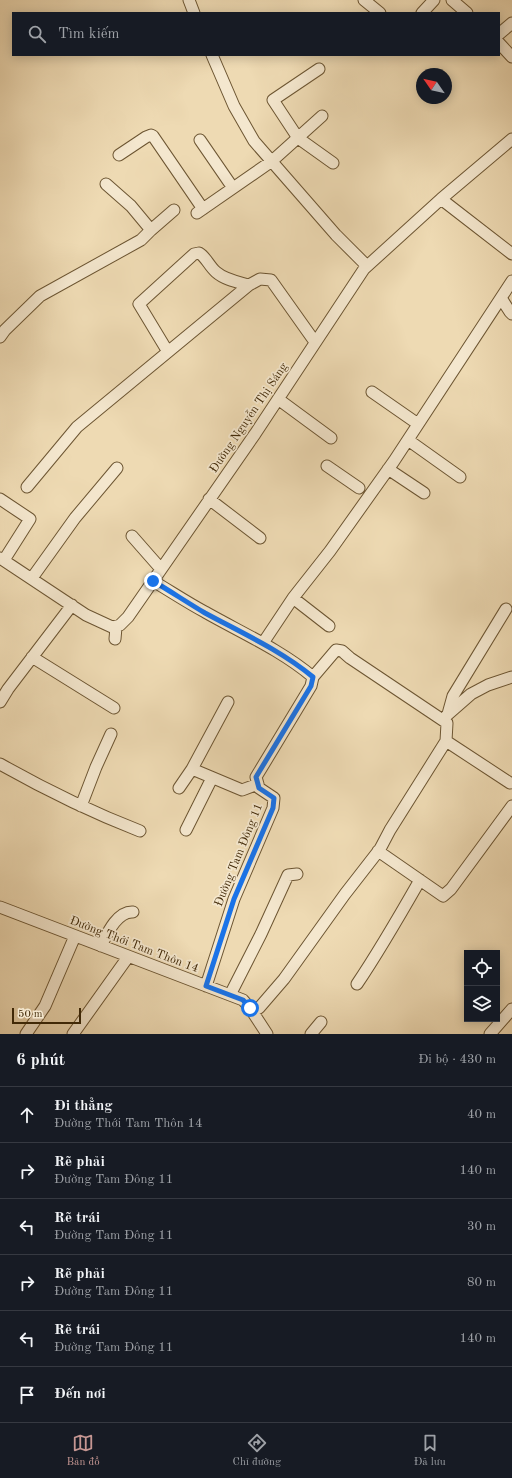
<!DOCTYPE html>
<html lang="vi">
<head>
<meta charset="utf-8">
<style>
	:root { --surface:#171b24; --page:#242831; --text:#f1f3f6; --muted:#9ea1a6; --line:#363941; --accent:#c59692 }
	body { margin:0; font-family:"Old Standard TT",serif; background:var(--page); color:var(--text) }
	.controls { position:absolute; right:12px; bottom:12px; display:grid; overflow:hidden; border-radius:0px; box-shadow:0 2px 10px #0003 }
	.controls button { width:36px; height:36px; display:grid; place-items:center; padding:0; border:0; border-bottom:1px solid var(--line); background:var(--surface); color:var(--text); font:20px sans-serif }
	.compass { position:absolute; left:416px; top:68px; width:36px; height:36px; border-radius:50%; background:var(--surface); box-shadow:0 2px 10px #0003; rotate:304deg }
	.scale { position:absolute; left:12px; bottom:10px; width:69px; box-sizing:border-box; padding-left:4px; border:2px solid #412907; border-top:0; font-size:11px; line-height:14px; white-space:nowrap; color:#412907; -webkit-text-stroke:3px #f4e7ce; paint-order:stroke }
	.stop { position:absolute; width:12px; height:12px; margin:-9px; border:3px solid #1a73e8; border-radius:50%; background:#fff }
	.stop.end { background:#1a73e8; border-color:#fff; box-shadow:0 1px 4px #0008 }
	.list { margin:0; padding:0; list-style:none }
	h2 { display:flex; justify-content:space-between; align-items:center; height:52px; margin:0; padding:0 16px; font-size:17px }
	h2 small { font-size:13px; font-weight:400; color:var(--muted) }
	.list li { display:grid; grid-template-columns:26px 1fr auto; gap:12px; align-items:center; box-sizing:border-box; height:56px; padding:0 16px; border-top:1px solid var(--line) }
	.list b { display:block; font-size:15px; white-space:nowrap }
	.list p { margin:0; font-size:13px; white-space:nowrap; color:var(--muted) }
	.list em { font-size:13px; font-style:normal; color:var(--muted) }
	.icon { flex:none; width:22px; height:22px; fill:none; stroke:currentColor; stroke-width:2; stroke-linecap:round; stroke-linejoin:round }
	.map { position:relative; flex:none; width:512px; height:1034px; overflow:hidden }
	.search { position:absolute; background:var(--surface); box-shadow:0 2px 10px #0003; left:12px; right:12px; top:12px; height:44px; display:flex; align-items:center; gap:10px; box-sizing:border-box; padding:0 14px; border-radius:0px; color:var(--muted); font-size:15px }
	.sheet { height:388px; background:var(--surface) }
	nav { display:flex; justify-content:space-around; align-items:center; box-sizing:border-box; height:56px; border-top:1px solid var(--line); background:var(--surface); font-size:11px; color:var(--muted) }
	nav a { display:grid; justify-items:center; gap:2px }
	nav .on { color:var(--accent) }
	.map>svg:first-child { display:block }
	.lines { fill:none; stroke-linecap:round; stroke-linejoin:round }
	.minor-casing { stroke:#6c5532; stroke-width:13 }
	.minor { stroke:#f4e7ce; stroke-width:11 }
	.route { stroke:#1a73e8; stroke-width:5 }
	.labels { text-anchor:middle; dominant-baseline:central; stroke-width:3.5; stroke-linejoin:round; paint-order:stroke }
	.street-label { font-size:12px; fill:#412907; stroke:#f4e7ce }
</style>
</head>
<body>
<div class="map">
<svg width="512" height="1034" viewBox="0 0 512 1034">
	<rect width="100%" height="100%" fill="#eedab3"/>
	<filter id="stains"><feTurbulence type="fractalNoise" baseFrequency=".005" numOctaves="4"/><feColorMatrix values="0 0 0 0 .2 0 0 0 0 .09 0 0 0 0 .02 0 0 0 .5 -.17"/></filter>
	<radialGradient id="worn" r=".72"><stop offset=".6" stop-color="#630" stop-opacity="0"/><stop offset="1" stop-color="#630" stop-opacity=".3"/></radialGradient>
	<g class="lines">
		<g class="minor-casing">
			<path id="minor" d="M189,0L194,13
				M364,0L380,13
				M452,0L467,13
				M422,13L434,0
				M499,34L512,23
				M499,43L512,57
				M212,55L234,106L254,141L336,235L367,266
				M319,69L273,100L298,138L333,163
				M200,140L233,188
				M119,155L146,137L151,135L153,136L203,209
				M441,199L512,254
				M197,213L272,161L322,116
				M151,230L174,210
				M501,298L510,312L512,314
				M0,337L5,330L40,296L141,240L151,230L131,206L106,184
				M168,352L139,304L194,254L199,253C206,257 209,266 216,272C225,280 238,282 249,285
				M372,392L418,424
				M278,399L331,438
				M408,440L460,477
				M327,466L359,488
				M388,469L424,493
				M27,487L77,427L249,285L260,279L271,280L315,342
				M0,499L30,519L4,560
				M209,499L260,538
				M132,536L161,569
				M0,558L86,615L112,627L120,625L128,617L255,434L364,269L441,199L512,139
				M32,578L75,518L117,468
				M153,581C170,591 188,603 205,612C242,633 281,650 313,677L311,686L256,777L259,788L274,798L273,808L234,899L206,986
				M293,598L329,626
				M115,639L116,627
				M263,643L293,598L330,551L394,461L512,281
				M32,657L114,708
				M0,702L8,689L72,605
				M228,702L192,769L242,790L258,784
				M448,714L453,696L506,609
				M447,715L471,694L488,685L512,677
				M446,741L510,783
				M0,764C46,790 91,812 140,831
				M179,788L192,769
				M81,806L96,767L111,734
				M186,830L212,778
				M378,851L443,896L451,889L512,806
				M0,907L243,1000L250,1008L267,1034
				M101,946C107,934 117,911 133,912
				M357,984C380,950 400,915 420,880
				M230,995L261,934L288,875L297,874
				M250,1008H259L284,979L345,894L380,849L390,830L446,741L447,723L350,658L342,651L336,650L313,677
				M26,1034L45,1006L75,936
				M73,1034L128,957
				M311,1034L321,1022
				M490,1034L512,1009"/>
		</g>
		<use href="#minor" class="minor"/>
	</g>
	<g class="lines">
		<path class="route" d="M153,581C170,591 188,603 205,613C242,633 280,650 313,677L311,686L256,777L259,788L274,798L273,808L234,899L206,986L243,1000L250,1008"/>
	</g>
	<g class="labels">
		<g class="street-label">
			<text transform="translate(249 418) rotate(-56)">Đường Nguyễn Thị Sáng</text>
			<text transform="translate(239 855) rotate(-68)">Đường Tam Đông 11</text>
			<text transform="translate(134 945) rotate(21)">Đường Thới Tam Thôn 14</text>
		</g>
	</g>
	<rect width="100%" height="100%" filter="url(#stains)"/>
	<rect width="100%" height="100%" fill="url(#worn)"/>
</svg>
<div class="controls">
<button><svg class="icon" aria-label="locate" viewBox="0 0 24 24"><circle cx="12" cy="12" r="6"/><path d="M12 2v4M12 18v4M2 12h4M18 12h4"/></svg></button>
<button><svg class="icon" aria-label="layers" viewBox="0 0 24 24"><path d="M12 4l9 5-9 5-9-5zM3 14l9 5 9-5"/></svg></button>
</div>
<svg class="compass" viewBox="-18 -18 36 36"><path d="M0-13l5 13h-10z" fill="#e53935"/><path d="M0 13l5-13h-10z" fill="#9ea1a6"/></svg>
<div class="scale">50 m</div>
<div class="stop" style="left:250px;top:1008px"></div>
<div class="stop end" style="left:153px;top:581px"></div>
<div class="search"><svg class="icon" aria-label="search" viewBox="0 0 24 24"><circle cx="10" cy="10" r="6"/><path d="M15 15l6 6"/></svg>Tìm kiếm</div>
</div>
<section class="sheet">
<h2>6 phút<small>Đi bộ · 430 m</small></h2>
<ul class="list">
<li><svg class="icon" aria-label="ahead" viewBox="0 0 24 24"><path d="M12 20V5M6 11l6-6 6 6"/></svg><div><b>Đi thẳng</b><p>Đường Thới Tam Thôn 14</p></div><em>40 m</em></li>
<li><svg class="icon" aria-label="right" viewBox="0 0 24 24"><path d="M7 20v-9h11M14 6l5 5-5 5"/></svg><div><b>Rẽ phải</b><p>Đường Tam Đông 11</p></div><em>140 m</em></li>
<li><svg class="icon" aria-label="left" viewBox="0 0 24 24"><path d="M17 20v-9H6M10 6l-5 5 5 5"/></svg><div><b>Rẽ trái</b><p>Đường Tam Đông 11</p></div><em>30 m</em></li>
<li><svg class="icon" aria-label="right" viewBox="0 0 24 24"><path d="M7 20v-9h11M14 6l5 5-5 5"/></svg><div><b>Rẽ phải</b><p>Đường Tam Đông 11</p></div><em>80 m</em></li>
<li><svg class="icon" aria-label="left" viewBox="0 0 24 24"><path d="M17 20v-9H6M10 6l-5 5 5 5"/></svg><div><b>Rẽ trái</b><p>Đường Tam Đông 11</p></div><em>140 m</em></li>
<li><svg class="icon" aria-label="arrive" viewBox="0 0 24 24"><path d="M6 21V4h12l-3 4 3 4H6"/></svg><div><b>Đến nơi</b></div></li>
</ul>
</section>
<nav>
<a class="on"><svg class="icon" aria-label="map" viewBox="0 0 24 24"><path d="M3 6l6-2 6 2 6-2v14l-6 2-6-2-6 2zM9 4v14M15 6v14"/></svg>Bản đồ</a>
<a><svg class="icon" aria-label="directions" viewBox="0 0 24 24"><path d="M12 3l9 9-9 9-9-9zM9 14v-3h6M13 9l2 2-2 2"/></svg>Chỉ đường</a>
<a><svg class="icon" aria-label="saved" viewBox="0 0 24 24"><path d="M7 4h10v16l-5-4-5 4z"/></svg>Đã lưu</a>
</nav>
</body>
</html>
